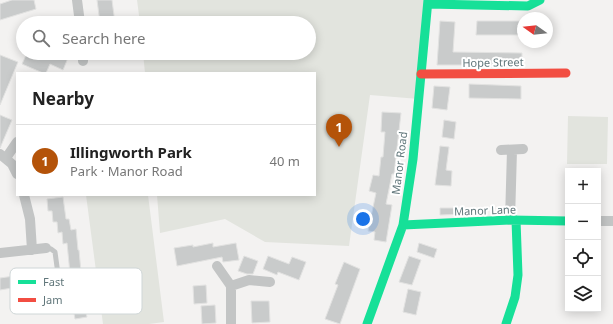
<!DOCTYPE html>
<html lang="en">
<head>
<meta charset="utf-8">
<style>
	:root { --surface:#fff; --page:#f6f6f6; --text:#222; --muted:#767676; --line:#e0e0e0; --accent:#b45309 }
	body { margin:0; font-family:"Noto Sans",sans-serif; background:var(--page); color:var(--text) }
	.controls { position:absolute; right:12px; bottom:12px; display:grid; overflow:hidden; border-radius:0px; box-shadow:0 2px 10px #0003 }
	.controls button { width:36px; height:36px; display:grid; place-items:center; padding:0; border:0; border-bottom:1px solid var(--line); background:var(--surface); color:var(--text); font:20px sans-serif }
	.compass { position:absolute; left:517px; top:12px; width:36px; height:36px; border-radius:50%; background:var(--surface); box-shadow:0 2px 10px #0003; rotate:285deg }
	.you { position:absolute; left:363px; top:219px; width:14px; height:14px; margin:-10px; border:3px solid #fff; border-radius:50%; background:#1a73e8; box-shadow:0 0 0 6px #1a73e833 }
	.badge { display:grid; place-items:center; width:26px; height:26px; border-radius:50%; background:var(--accent); color:#fff; font-size:13px; font-weight:700 }
	.pin { position:absolute; translate:-50% -33px; filter:drop-shadow(0 1px 2px #0008) }
	.pin::after { content:''; position:absolute; top:21px; width:14px; height:12px; background:inherit; clip-path:polygon(0 0,100% 0,50% 100%) }
	.list { margin:0; padding:0; list-style:none }
	h2 { display:flex; justify-content:space-between; align-items:center; height:52px; margin:0; padding:0 16px; font-size:17px }
	h2 small { font-size:13px; font-weight:400; color:var(--muted) }
	.list li { display:grid; grid-template-columns:26px 1fr auto; gap:12px; align-items:center; box-sizing:border-box; height:72px; padding:0 16px; border-top:1px solid var(--line) }
	.list b { display:block; font-size:15px; white-space:nowrap }
	.list p { margin:0; font-size:13px; white-space:nowrap; color:var(--muted) }
	.list em { font-size:13px; font-style:normal; color:var(--muted) }
	.icon { flex:none; width:22px; height:22px; fill:none; stroke:currentColor; stroke-width:2; stroke-linecap:round; stroke-linejoin:round }
	.map { position:relative; flex:none; width:613px; height:324px; overflow:hidden }
	.search { position:absolute; background:var(--surface); box-shadow:0 2px 10px #0003; left:16px; top:16px; width:300px; height:44px; display:flex; align-items:center; gap:10px; box-sizing:border-box; padding:0 14px; border-radius:22px; color:var(--muted); font-size:15px }
	.panel { position:absolute; background:var(--surface); box-shadow:0 2px 10px #0003; left:16px; top:72px; width:300px; height:124px; border-radius:0px }
	.map>svg:first-child { display:block }
	.green { fill:#e2e4de }
	.building { fill:#c9cbcb; stroke:#e2e2e1 }
	.lines { fill:none; stroke-linecap:round; stroke-linejoin:round }
	.lane { stroke:#c3c5c5; stroke-width:5 }
	.street { stroke:#c3c5c5; stroke-width:10 }
	.fast { stroke:#16e098; stroke-width:9 }
	.jam { stroke:#f24e42; stroke-width:9 }
	.labels { text-anchor:middle; dominant-baseline:central; stroke-width:4; stroke-linejoin:round; paint-order:stroke }
	.street-label { font-size:11px; fill:#60767a; stroke:#fff }
	.key { fill:#fff; stroke:#cfd6d7; stroke-width:1 }
	.key-label { font-size:11px; fill:#60767a }
</style>
</head>
<body>
<div class="map">
<svg width="613" height="324" viewBox="0 0 613 324">
	<rect width="100%" height="100%" fill="#f3f2f1"/>
	<path class="green" d="M137,0H427L419,99L370,95L349,246L265,242L225,219L160,233L157,195H315V73H145L143,53H309V23H140Z
		M568,116L608,117L607,164H567Z
		M86,195H148L164,322L149,324H103Z"/>
	<path class="building" d="M12,0H34L36,9L0,20V4Z
		M97,0H112L115,23H100Z
		M440,21L455,22L453,52L522,53V65H437Z
		M477,21H523V35H476Z
		M27,53H41L52,57L54,53H70L63,70L50,64L46,73H43L22,64Z
		M0,55L18,62L0,105Z
		M469,84L521,86V99L469,98Z
		M434,86L450,87L447,110L432,108Z
		M382,112L401,113L394,174H392L386,204L392,205L386,242L374,240L375,232L368,231L376,193L369,191L373,175L379,176L381,157H383L385,132H381Z
		M0,115L12,120L0,148Z
		M444,120L456,122L454,139L442,137Z
		M440,146L449,147L446,170L452,171L451,186L435,185Z
		M63,197L66,219H69L71,230L76,229L78,250H79L83,293H88L91,312L86,313L87,317L75,319L71,296L65,297L63,285L71,284L67,243L63,244L62,232L58,233L57,222H53L52,211H48L47,199Z
		M440,208H463V214L440,215Z
		M213,243V247L236,243L239,260L223,262L222,257L177,266L174,248L193,245V247Z
		M419,243L437,249L434,258L417,252Z
		M244,256L258,261L253,274H247L238,271Z
		M268,256L289,264L292,257L306,262L299,280L278,272L277,275L263,269Z
		M409,256L421,260L412,285L399,282Z
		M344,262L360,269L340,324L325,319L338,285L335,284Z
		M28,274L30,285L0,290V278Z
		M206,285L207,303L194,304L193,286Z
		M408,289L421,292L416,315L403,312Z
		M251,301H269L270,322L252,323Z
		M215,305L216,323L202,324L201,306Z"/>
	<g class="lines">
		<path class="lane" d="M46,248L51,249L55,252L63,311"/>
		<path class="street" d="M77,0L80,23
			M83,53V61
			M501,150L523,149
			M0,154L12,164L17,174
			M6,158L17,142
			M24,195L30,219L32,250
			M510,220L512,150
			M598,221H613
			M0,253L46,248
			M217,266L231,286V324
			M231,286L249,280L270,282"/>
		<path class="fast" d="M428,4L528,6L540,0
			M403,225L510,220L568,221
			M367,324L403,225L413,159L428,0
			M506,324L515,297L518,275L516,220"/>
		<path class="jam" d="M421,74L566,73"/>
	</g>
	<g class="labels">
		<g class="street-label">
			<text transform="translate(493 62) rotate(-1)">Hope Street</text>
			<text transform="translate(399 163) rotate(-83)">Manor Road</text>
			<text transform="translate(485 210) rotate(-2)">Manor Lane</text>
		</g>
	</g>
	<rect x="10" y="268" width="132" height="46" rx="6" class="key"/>
	<rect x="18" y="280" width="18" height="4" fill="#16e098"/>
	<rect x="18" y="298" width="18" height="4" fill="#f24e42"/>
	<g class="key-label">
		<text x="43" y="286">Fast</text>
		<text x="43" y="304">Jam</text>
	</g>
</svg>
<div class="controls">
<button>+</button>
<button>−</button>
<button><svg class="icon" aria-label="locate" viewBox="0 0 24 24"><circle cx="12" cy="12" r="6"/><path d="M12 2v4M12 18v4M2 12h4M18 12h4"/></svg></button>
<button><svg class="icon" aria-label="layers" viewBox="0 0 24 24"><path d="M12 4l9 5-9 5-9-5zM3 14l9 5 9-5"/></svg></button>
</div>
<svg class="compass" viewBox="-18 -18 36 36"><path d="M0-13l5 13h-10z" fill="#e53935"/><path d="M0 13l5-13h-10z" fill="#767676"/></svg>
<div class="you"></div>
<div class="pin badge" style="left:339px;top:147px">1</div>
<div class="search"><svg class="icon" aria-label="search" viewBox="0 0 24 24"><circle cx="10" cy="10" r="6"/><path d="M15 15l6 6"/></svg>Search here</div>
<section class="panel">
<h2>Nearby<small></small></h2>
<ul class="list">
<li><span class="badge">1</span><div><b>Illingworth Park</b><p>Park · Manor Road</p></div><em>40 m</em></li>
</ul>
</section>
</div>
</body>
</html>
